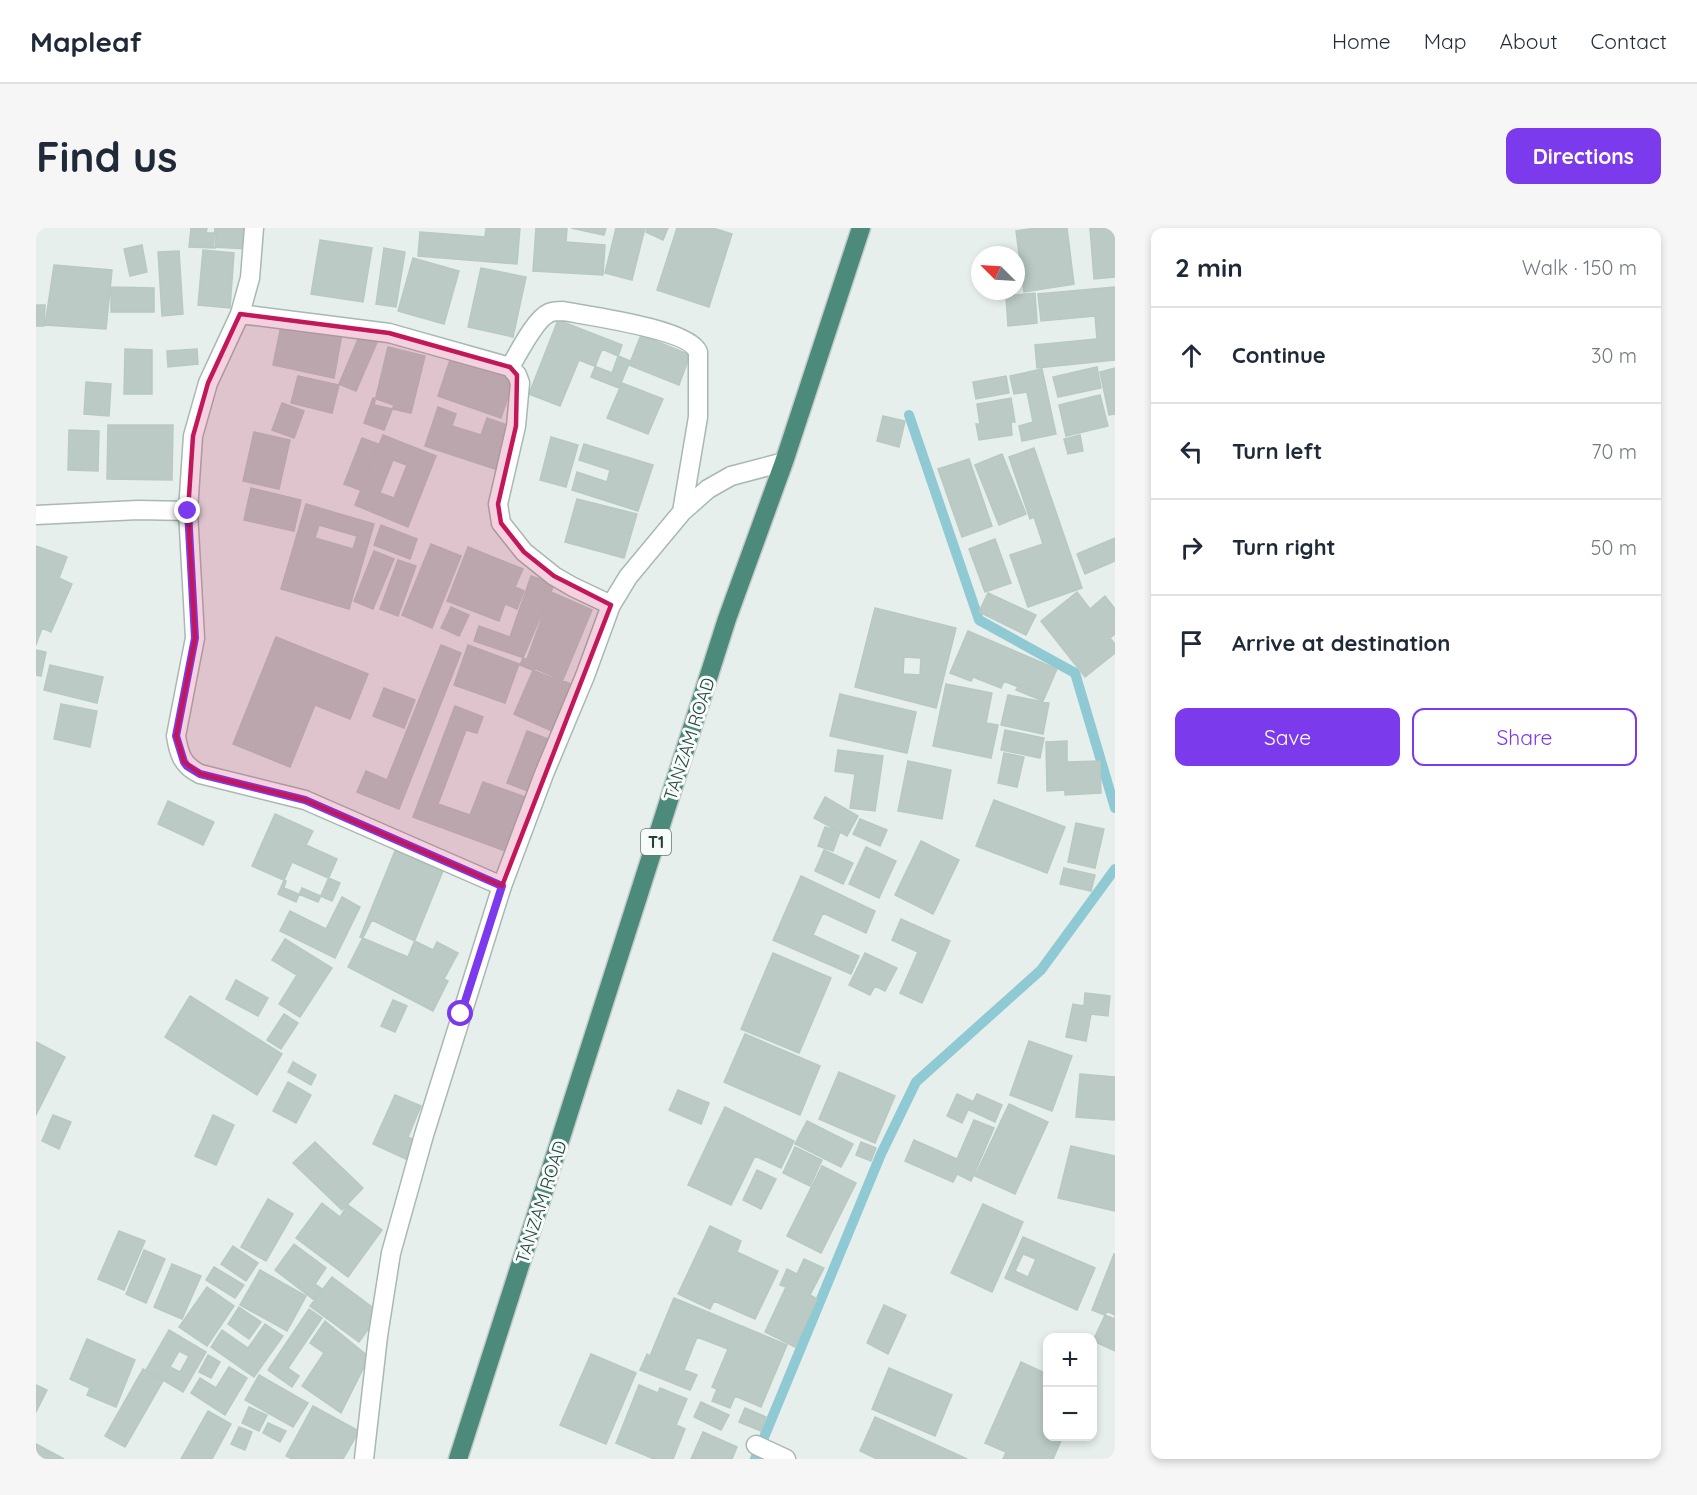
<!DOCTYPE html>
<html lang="en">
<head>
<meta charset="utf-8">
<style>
	:root { --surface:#fff; --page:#f6f6f7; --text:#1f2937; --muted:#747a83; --line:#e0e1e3; --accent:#7c3aed }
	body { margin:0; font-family:Quicksand,sans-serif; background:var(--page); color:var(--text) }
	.controls { position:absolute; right:18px; bottom:18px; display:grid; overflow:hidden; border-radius:12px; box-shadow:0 3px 9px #0003 }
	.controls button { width:54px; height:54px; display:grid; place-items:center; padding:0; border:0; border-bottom:2px solid var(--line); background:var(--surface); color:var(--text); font:30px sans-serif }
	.compass { position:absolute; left:935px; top:18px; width:54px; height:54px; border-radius:50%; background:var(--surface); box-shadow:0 3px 9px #0003; rotate:294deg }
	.stop { position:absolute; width:18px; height:18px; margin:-14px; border:4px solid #7c3aed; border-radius:50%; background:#fff }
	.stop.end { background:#7c3aed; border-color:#fff; box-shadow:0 2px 6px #0008 }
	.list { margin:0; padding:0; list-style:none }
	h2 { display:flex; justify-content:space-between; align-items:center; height:78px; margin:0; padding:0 24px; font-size:26px }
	h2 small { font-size:20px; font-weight:400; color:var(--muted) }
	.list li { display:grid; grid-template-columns:39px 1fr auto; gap:18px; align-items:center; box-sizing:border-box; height:96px; padding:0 24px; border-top:2px solid var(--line) }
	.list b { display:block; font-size:22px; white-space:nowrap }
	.list em { font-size:20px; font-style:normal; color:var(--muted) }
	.actions { display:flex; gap:12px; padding:18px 24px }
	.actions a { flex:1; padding:14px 0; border:2px solid var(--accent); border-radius:12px; text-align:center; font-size:21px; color:var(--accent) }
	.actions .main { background:var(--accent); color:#fff }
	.icon { flex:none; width:33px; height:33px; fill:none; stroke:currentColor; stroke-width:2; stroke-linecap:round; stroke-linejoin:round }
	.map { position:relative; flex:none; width:1079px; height:1231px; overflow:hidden; border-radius:12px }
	header { display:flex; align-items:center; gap:36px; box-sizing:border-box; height:84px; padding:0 30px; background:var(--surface); border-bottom:2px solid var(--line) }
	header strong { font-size:28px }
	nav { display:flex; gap:33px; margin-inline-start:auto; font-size:21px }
	.intro { display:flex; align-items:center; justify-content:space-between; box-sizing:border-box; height:144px; padding:0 36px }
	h1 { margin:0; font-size:42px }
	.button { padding:15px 27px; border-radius:12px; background:var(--accent); color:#fff; font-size:21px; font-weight:700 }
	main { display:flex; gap:36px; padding:0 36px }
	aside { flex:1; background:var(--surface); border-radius:12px; box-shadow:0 3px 9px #0003 }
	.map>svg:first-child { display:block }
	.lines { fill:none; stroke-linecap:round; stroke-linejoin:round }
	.stream { stroke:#8ec9d4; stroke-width:10 }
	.building { fill:#bbcac4; stroke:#b8c9c2; stroke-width:1.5; fill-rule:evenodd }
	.minor-casing { stroke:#a8b8b2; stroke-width:21 }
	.trunk-casing { stroke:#c2cac8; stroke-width:21 }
	.minor { stroke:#fff; stroke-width:18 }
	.trunk { stroke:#4c8a7c; stroke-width:18 }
	.route { stroke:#7c3aed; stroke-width:8 }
	.marked { fill:#c2185b; fill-opacity:0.2; stroke:#c2185b; stroke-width:4.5; stroke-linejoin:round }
	.labels { text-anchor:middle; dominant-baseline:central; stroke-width:6; stroke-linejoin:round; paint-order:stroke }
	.shield { fill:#f7fbf9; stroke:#637a73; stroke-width:1.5 }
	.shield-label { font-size:16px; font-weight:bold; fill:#24423a }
	.street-label { font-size:18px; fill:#24423a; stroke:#f7fbf9 }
</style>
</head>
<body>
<header>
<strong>Mapleaf</strong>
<nav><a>Home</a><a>Map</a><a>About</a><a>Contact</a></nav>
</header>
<div class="intro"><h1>Find us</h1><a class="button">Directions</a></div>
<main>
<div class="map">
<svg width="1079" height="1231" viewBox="0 0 1079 1231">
	<rect width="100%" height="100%" fill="#e6efeb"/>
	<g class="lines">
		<path class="stream" d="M873,187L943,392L1039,445L1079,580
			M719,1231L845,926L880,854L1005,742L1079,641"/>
	</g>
	<path class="building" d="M155,0H171L170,5H180L179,20L153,19Z
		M179,0H214L212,21L177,19Z
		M450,0H484L481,36L382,28L384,4L449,9Z
		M500,0H531L530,14L569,17L567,47L497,43Z
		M535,0H570L568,7Z
		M580,0H609L596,52L569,45Z
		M611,0H632L627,12L610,4Z
		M641,0H677L696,6L673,79L621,62Z
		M1000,0H1031L1038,56L988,64L980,3Z
		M1054,0H1079V49L1058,51Z
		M284,12L336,20L327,74L275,66Z
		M106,17L111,44L94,48L88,21Z
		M348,20L369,24L360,79L340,76Z
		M167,22L198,25L194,80L162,77Z
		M143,23L147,86L126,88L122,24Z
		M377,30L423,43L408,96L362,83Z
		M18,37L76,42L70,101L9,97Z
		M445,40L490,49L477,109L432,99Z
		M75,59L118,60V84H75Z
		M1079,59V132L1001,140L999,117L1061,111L1059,88L1005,93L1002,66Z
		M999,65L1001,95L972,98L970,68Z
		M0,77H9L8,98H0Z
		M522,92L586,117L576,145L543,132L524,178L493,166Z
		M246,93L306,106L298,150L237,137Z
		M325,104L342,112L320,163L303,156Z
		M605,107L654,127L643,157L593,137Z
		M352,119L389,128L375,185L338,177Z
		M89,121L116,122V166H88Z
		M161,121L162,136L132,139L131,123Z
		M566,121L594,133L583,160L555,149Z
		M415,129L478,151L465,190L402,168Z
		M1061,139L1065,160L1022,169L1017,149Z
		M1079,140V186L1073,187L1064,144Z
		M1006,141L1020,206L986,213L983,198L997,194L991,164L978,166L974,148Z
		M262,148L303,157L296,185L255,175Z
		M970,148L973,165L940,171L937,154Z
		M50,154L75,156L73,188L48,186Z
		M586,155L627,171L612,206L571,190Z
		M1064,167L1072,198L1030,208L1023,177Z
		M337,170L358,177L348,202L328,195Z
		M975,170L979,194H975L976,207L943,212L940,196H944L941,176Z
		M246,175L268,183L258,210L236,202Z
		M402,179L420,186L416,198L445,207L451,190L474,198L459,241L389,218Z
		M847,188L869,193L863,219L841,213Z
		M72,197H137L136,252L71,251Z
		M33,202L63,203L62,243L32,242Z
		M218,204L254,212L243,261L207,253Z
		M347,207L400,228L372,299L319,277ZM357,232L371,237L358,270L344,265Z
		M1044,207L1047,223L1032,226L1028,211Z
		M515,209L542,217L530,259L504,252Z
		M326,210L342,216L324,262L308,256Z
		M548,216L617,237L602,283L536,262L541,244L571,254L574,242L543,232Z
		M998,220L1046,360L992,379L974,327L1007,316L998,289L994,291L973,229Z
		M966,226L990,286L963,297L939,237Z
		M933,231L956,298L926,309L902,241Z
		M215,260L265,272L258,303L208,292Z
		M541,271L601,286L588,330L529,314Z
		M270,276L338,296L313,381L245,361ZM283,297L321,308L317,321L279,310Z
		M345,297L381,311L374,331L338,317Z
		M1079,310V333L1049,346L1041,326Z
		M959,311L975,355L949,364L933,321Z
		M395,316L425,328L396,400L366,387Z
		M0,318L31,329L23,350L36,356L15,404L6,400L0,417Z
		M432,319L487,341L479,359L488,363L481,381L469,376L463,393L411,373Z
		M338,323L358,331L337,381L318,373Z
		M362,332L380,338L362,388L344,381Z
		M495,348L518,356L491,431L438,413L443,398L474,409Z
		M515,364L556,382L526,454L484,437Z
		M1041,364L1054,381L1069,368L1079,381V406L1074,410L1079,416V425L1049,449L1005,393Z
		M952,365L1000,387L990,407L943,384Z
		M415,379L433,387L423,408L405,400Z
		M839,380L920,400L900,480L819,459ZM868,429L885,430L884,447L867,446Z
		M932,403L1021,441L1007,473L980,462L982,459L968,453L965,460L937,449L935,453L914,445Z
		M240,409L332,446L314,491L279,477L254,539L197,516Z
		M405,417L425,425L363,581L321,564L330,543L351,552Z
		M432,417L483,436L469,475L418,457Z
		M0,422L10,424L5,448L0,447Z
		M14,437L67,449L61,475L8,462Z
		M498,440L539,458L518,504L478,486Z
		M910,456L956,465L950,495L962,497L955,530L897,518Z
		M348,460L379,472L368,500L337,488Z
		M804,466L880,484L871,525L794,508Z
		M972,467L1013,475L1007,506L965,497Z
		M25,476L61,483L54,519L18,511Z
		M419,478L447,489L441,505L430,502L402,576L434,587L447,554L492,570L472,624L377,589Z
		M969,502L1008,510L1004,530L965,522Z
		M491,503L517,513L497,565L471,555Z
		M1031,513V534L1064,533L1065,565L1029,567V562L1011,563L1010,514Z
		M802,522L847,528L839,583L814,580L819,546L799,543Z
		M968,525L988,529L981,559L962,555Z
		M872,533L915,542L906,591L862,583Z
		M789,569L822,588L811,608L778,590Z
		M958,572L1029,599L1011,645L940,618Z
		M132,573L178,594L167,617L122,596Z
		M239,586L277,603L270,617L301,631L282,674L248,660L250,653L216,638Z
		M824,591L851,602L844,618L817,606Z
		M1040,595L1068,601L1059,640L1032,634Z
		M789,599L804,604L797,623L782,618Z
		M885,613L923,632L897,686L859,667Z
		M830,619L860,633L843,670L813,656Z
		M788,622L817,635L807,656L779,643Z
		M359,623L407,643L372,729L324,709Z
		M256,634L304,655L296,673L266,660L260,674L242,666Z
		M1028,640L1059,647L1055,663L1024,656Z
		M765,648L839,683L830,705L787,685L777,707L823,728L815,746L737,712Z
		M306,669L324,679L299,730L244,703L254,683L290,701Z
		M865,691L914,713L886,775L864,765L882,724L856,712Z
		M336,692L397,722L401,714L422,725L408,751L412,753L397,783L312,739Z
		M249,711L296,740L264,789L243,776L261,747L236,732Z
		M737,725L795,750L763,825L705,801Z
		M829,725L861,740L849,763L839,758L834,767L813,757Z
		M200,752L232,770L222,788L190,771Z
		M1049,765L1074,768L1072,788L1055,786L1050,813L1030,809L1037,776L1048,778Z
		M154,768L246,826L221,867L129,809Z
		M357,772L371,778L359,804L345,798Z
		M248,786L262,795L245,821L231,812Z
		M709,806L784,838L764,887L688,854Z
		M993,813L1036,828L1016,883L974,867Z
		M0,814L29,829L0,887Z
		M257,834L280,847L275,857L252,844Z
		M803,844L859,868L839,915L783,891Z
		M1044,846L1079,849V892L1040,889Z
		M252,854L275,867L260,895L237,883Z
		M642,862L673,875L665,896L633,882Z
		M921,866L936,873L926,895L911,888Z
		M941,866L966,877L959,894L933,882Z
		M359,867L385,878L372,909L381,913L372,932L337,916Z
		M973,876L1012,894L979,966L939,948Z
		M689,879L758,913L745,940L719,928L695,977L652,957Z
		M17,887L35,894L23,921L6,913Z
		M177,887L198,897L180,937L159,928Z
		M938,892L958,900L935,953L921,946L917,954L869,933L878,912L921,931Z
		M771,893L817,916L805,939L759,916Z
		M279,914L327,960L306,982L257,935Z
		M825,914L840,920L835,933L820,927Z
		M1035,918L1079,928V983L1022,970Z
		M759,919L786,932L774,958L747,945Z
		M786,938L820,955L785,1025L751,1008Z
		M721,942L740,951L725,981L707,972Z
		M232,971L257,986L230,1033L205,1019Z
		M286,975L304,989L312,977L346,1002L312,1049L260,1010Z
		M947,976L987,994L956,1064L915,1045Z
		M674,998L705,1013L701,1024L742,1043L719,1091L678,1073L674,1081L642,1066Z
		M83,1003L109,1013L88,1062L62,1051Z
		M987,1009L1059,1040L1041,1082L969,1050Z
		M258,1016L290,1040L279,1056L286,1061L278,1072L239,1042Z
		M197,1018L222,1035L210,1053L185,1036Z
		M108,1022L129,1031L110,1075L90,1066Z
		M987,1026L1000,1031L992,1049L979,1043Z
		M1078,1026H1079V1091L1056,1082Z
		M768,1031L788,1040L774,1067L781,1071L759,1119L729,1104L750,1059L744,1057L751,1041L761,1046Z
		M136,1036L165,1048L146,1091L118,1079Z
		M178,1039L208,1057L199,1070L170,1052Z
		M224,1042L270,1068L251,1103L204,1077Z
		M296,1049L344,1085L323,1114L274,1078Z
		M171,1059L198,1078L171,1118L143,1099Z
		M638,1070L751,1117L725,1179L699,1168L694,1180L676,1173L681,1161L676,1159L692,1121L661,1109L648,1142L661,1147L654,1162L604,1142L611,1126L614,1128Z
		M848,1077L870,1087L852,1126L831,1115Z
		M203,1079L225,1094L213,1111L192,1096Z
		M273,1081L286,1090L252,1140L263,1148L256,1159L232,1142Z
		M1071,1083L1079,1087V1123L1057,1113Z
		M289,1093L333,1129L305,1185L266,1158L288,1125L274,1115Z
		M229,1096L247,1108L218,1149L175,1119L186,1102L212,1120Z
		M133,1102L170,1124L147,1164L110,1142ZM143,1123L153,1128L144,1144L134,1139Z
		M51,1111L99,1132L80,1179L51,1167L54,1160L34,1151Z
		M555,1126L600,1145L570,1216L524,1197Z
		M172,1127L184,1134L175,1150L163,1144Z
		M985,1134L1011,1146V1208H1027L1017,1231H967L970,1224L949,1215Z
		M193,1139L211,1150L189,1187L155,1165L164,1150L180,1160Z
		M853,1140L916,1167L899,1208L836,1181Z
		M107,1141L127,1153L89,1219L69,1208Z
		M223,1147L272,1175L257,1199L209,1172Z
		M0,1157L11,1162L0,1184Z
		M603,1157L622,1165L624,1160L651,1171L640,1197L649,1201L637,1231H618L580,1215Z
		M665,1174L693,1187L685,1202L658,1189Z
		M277,1178L323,1203L307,1231H256L250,1228Z
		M213,1179L231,1187L223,1203L206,1195Z
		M709,1180L730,1189L725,1203L703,1194Z
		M172,1183L195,1196L176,1231H145Z
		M839,1189L931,1231H841L824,1223Z
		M232,1195L250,1203L244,1214L227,1205Z
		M203,1199L216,1204L209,1222L195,1216Z
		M667,1204L701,1219L696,1231H655Z
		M0,1216L28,1231H0Z"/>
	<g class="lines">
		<g class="minor-casing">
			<path id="minor" d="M218,0L214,50L204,86L172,155L157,208L152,283L159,410L140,508C143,526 146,537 164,546L269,572L466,658
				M204,86L353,105L474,139L481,147L484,155L480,198L462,276L465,295L488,324L518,348L537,359L575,377
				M474,139C482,126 499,91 513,85C517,83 522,83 527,83C553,88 653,101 662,124V189L646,284
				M0,287L102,282L152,283
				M720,1217L750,1231
				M328,1231L342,1108L355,1025L388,907L466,658L508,546L549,448L575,377L592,349L646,284L672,261L695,248L748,234"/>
		</g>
		<g class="trunk-casing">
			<path id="trunk" d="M422,1231L691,391L748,234L825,0"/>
		</g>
		<use href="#minor" class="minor"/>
		<use href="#trunk" class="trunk"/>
	</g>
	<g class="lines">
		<path class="route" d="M152,283L159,410L140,508L148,534L151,538L164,546L269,572L466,658L425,786"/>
	</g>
	<path class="marked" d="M204,86L353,105L474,139L481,147L480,198L462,276L465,295L488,324L518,348L575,377L466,658L269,572L164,546L148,534L140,508L159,410L152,283L157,208L172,155Z"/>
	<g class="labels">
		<rect class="shield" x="605" y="601" width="30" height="26" rx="4.5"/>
		<g class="shield-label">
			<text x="620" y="614">T1</text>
		</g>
		<g class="street-label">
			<text transform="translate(653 511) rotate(-72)">TANZAM ROAD</text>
			<text transform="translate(505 974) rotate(-72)">TANZAM ROAD</text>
		</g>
	</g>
</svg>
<div class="controls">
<button>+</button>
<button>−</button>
</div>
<svg class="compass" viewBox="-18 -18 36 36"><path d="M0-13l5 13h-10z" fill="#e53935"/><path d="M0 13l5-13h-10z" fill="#747a83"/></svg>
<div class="stop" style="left:425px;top:786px"></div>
<div class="stop end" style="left:152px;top:283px"></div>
</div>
<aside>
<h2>2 min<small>Walk · 150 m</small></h2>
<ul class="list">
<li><svg class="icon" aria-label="ahead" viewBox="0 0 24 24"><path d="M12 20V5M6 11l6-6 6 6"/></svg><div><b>Continue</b></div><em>30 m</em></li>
<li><svg class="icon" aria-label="left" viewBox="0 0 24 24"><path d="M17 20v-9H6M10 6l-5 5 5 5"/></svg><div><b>Turn left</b></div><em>70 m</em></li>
<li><svg class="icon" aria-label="right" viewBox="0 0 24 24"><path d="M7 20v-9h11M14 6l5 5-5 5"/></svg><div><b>Turn right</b></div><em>50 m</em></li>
<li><svg class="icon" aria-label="arrive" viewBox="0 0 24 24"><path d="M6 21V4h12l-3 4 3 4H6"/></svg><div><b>Arrive at destination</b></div></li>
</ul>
<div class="actions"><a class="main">Save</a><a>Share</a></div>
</aside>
</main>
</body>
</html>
